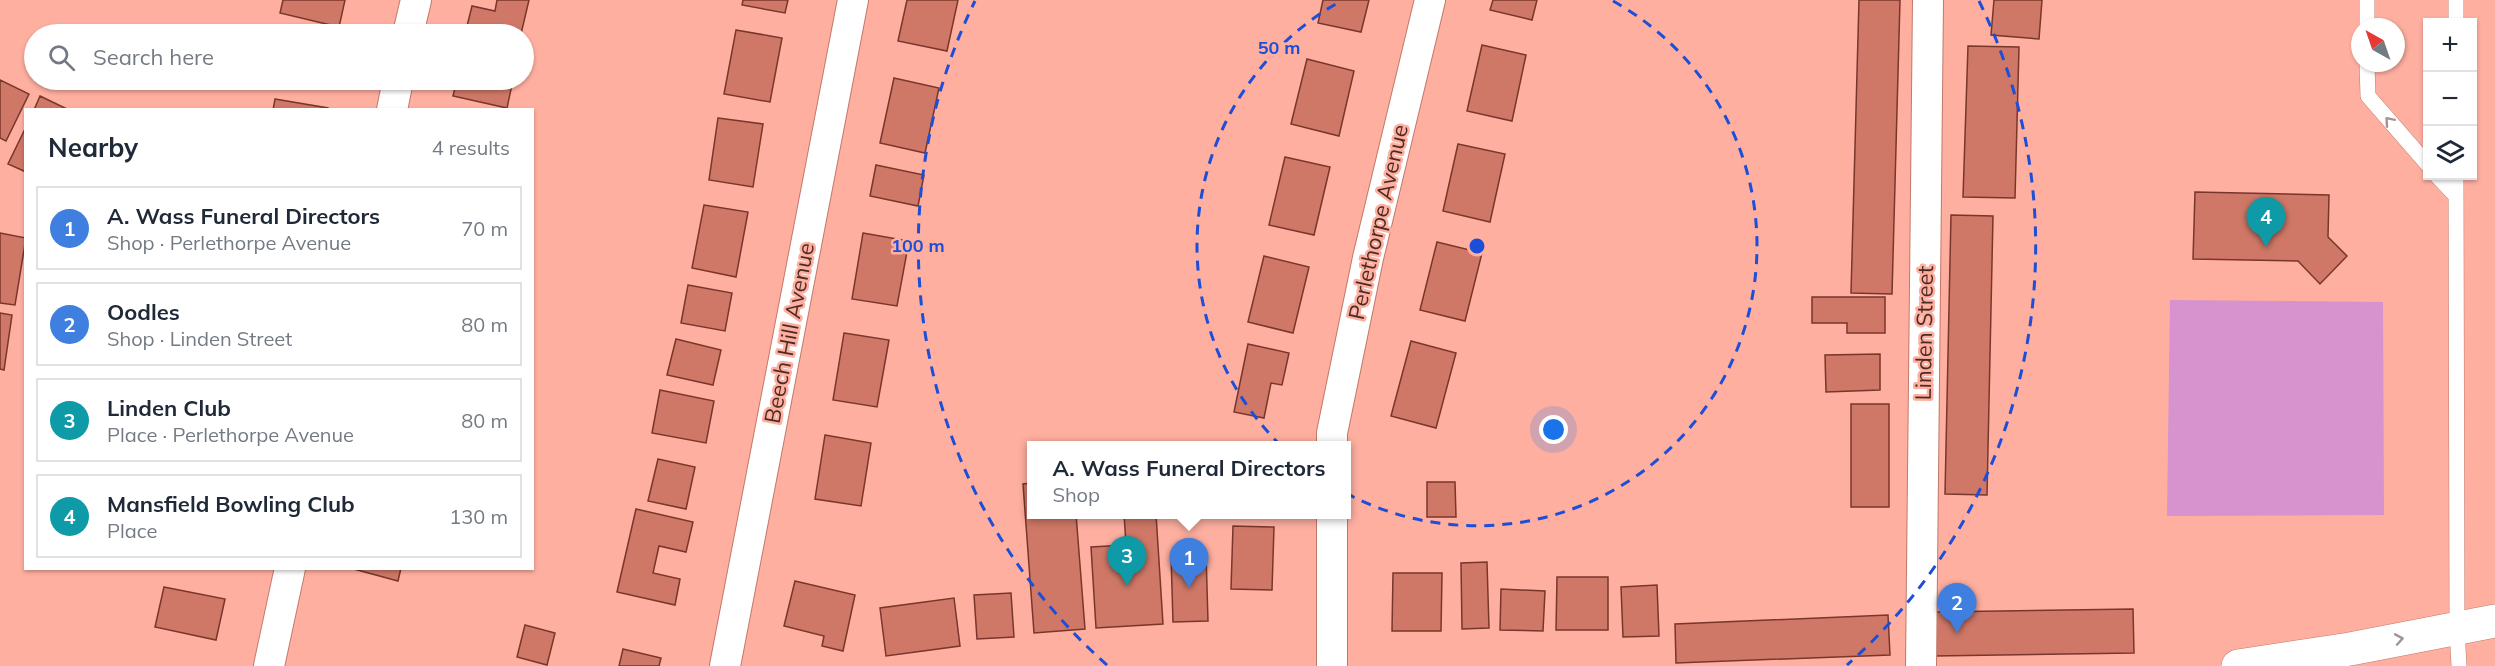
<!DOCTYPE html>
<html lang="en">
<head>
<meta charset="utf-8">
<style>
	:root { --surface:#fff; --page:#f6f6f7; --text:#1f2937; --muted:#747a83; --line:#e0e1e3; --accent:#d93025 }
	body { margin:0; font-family:Mulish,sans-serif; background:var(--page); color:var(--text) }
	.controls { position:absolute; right:18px; top:18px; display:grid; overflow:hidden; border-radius:0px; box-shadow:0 2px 4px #0004 }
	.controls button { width:54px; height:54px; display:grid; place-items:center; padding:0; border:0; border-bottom:2px solid var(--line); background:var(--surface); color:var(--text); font:30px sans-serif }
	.compass { position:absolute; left:2351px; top:18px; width:54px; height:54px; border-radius:50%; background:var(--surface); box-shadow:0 2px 4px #0004; rotate:320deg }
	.you { position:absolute; left:1554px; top:430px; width:21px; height:21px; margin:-15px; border:4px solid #fff; border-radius:50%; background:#1a73e8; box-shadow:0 0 0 9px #1a73e833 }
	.badge { display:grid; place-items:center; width:39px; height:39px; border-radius:50%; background:var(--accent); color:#fff; font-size:20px; font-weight:700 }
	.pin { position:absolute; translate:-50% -50px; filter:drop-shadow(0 2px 3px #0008) }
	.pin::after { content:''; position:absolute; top:32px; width:21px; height:18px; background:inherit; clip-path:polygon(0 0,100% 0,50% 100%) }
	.popup { position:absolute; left:1027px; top:441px; width:324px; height:78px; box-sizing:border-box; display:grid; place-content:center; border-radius:0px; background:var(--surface); filter:drop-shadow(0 2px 4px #0005); font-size:20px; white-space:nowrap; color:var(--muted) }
	.popup b { font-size:22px; color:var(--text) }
	.popup::after { content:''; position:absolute; left:50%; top:100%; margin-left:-12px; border:12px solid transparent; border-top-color:var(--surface) }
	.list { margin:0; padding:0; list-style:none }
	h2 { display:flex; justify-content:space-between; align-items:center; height:78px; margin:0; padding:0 24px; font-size:26px }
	h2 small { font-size:20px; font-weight:400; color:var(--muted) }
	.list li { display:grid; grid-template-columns:39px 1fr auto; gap:18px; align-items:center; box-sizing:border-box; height:84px; margin:0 12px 12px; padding:0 12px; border:2px solid var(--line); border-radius:0px }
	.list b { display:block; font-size:22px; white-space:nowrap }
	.list p { margin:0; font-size:20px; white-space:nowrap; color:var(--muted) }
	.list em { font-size:20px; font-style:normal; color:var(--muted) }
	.icon { flex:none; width:33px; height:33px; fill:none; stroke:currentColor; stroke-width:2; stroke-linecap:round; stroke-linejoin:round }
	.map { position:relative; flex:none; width:2495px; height:666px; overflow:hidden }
	.search { position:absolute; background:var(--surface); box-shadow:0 2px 4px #0004; left:24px; top:24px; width:510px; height:66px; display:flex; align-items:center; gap:15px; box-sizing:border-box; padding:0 21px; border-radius:33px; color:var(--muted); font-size:22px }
	.panel { position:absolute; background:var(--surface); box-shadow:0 2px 4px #0004; left:24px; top:108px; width:510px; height:462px; border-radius:0px }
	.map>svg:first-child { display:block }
	.green { fill:#d693cd }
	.building { fill:#d07867; stroke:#79362b; stroke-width:1.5 }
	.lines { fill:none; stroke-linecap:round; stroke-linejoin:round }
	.lane-casing { stroke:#c27869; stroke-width:16 }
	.street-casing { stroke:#c27869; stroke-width:32 }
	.primary-casing { stroke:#c27869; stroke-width:34 }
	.lane { stroke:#fff; stroke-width:15 }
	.street { stroke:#fff; stroke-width:30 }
	.primary { stroke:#fff; stroke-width:33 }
	.oneway { stroke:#a59592 }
	.ring { fill:none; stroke:#1d4ed8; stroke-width:3; stroke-dasharray:10 8 }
	.labels { text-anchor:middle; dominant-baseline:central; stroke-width:5; stroke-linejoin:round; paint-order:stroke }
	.street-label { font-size:22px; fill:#4b2b25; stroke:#feafa0 }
	.centre { fill:#1d4ed8; stroke:#feafa0; stroke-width:3 }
	.ring-label { font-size:18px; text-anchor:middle; font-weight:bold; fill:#1d4ed8; stroke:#feafa0; stroke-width:5; stroke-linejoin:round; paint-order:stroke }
</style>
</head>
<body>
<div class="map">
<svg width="2495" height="666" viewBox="0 0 2495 666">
	<rect width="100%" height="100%" fill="#feafa0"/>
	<path class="green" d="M2170,300L2383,302L2384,515L2167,516Z"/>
	<path class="building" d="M283,0H345L339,27L280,13Z
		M497,0H529L521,34H465L472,6L495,11Z
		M743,0H788L785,13L742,5Z
		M907,0H958L947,51L898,41Z
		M1323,0H1369L1361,32L1318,23Z
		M1493,0H1537L1532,20L1490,10Z
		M1859,0H1900L1892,294L1851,293Z
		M1994,0H2042L2039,39L1991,35Z
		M736,30L782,38L770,102L724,94Z
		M1482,45L1526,55L1512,121L1467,111Z
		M1968,46L2019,47L2015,198L1963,197Z
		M1307,59L1354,71L1339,136L1291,124Z
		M894,78L939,88L925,153L880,143Z
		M0,80L29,94L6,141L0,138Z
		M457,80H513L507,108L453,96Z
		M40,96L69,110H34Z
		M275,99L328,108V110H273Z
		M718,118L763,124L753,187L709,180Z
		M26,127V172L8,164Z
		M1458,144L1505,154L1490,222L1443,211Z
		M1285,157L1330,167L1314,235L1269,225Z
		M876,165L924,175L918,206L870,196Z
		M2195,192L2329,195L2328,237L2347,256L2320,284L2298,261L2193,259Z
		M704,205L748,212L736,277L692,268Z
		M1951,215L1993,216L1987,495L1945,494Z
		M0,233L26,238L15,305L0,303Z
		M863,233L909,241L897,306L852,299Z
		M1437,242L1482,253L1465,321L1420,310Z
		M1264,256L1309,267L1293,333L1248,322Z
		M688,285L732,293L725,331L681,323Z
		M1812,297H1885V333H1847V323H1812Z
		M0,313L12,315L4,370L0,369Z
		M844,333L889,340L877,407L833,400Z
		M676,339L721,350L713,385L667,375Z
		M1411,341L1456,353L1436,428L1391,416Z
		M1248,344L1289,353L1282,385L1271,383L1264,418L1234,412Z
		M1880,354V390L1826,392L1825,355Z
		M660,390L714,401L706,443L652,433Z
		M1851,404H1889V507H1851Z
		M825,435L871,443L861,506L815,499Z
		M658,459L695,467L686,509L648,501Z
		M1427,482H1455L1456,517H1427Z
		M1032,483V514H1076L1085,629L1034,633L1023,484Z
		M636,509L693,522L686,552L659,546L653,573L680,579L675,605L617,592Z
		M1124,514H1156L1163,624L1096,628L1091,547L1126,545Z
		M1233,526L1274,527L1272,590L1231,589Z
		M1206,553L1208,621L1173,622L1171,555Z
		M1487,562L1489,628L1462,629L1461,563Z
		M350,568H401L398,581Z
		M1393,573H1442L1441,631H1392Z
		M1557,577H1608V630H1556Z
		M795,581L855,595L843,651L822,646L824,636L784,626Z
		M1657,585L1659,636L1623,637L1621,587Z
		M164,587L225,599L216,640L155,627Z
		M1501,589L1545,591L1543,631L1500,630Z
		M1011,593L1014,637L977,639L974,595Z
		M954,598L960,646L886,656L880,608Z
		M2133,609L2134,653L1934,656L1933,612Z
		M1888,615L1890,655L1676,663L1675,624Z
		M525,625L555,633L547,665L517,657Z
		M623,649L661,658L659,666H619Z"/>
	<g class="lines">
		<g class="lane-casing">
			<path id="lane" d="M2367,0V27
				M2456,22V0
				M2367,63L2368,96L2428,165
				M2437,176L2456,196
				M2456,176L2457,628L2459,666"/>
		</g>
		<g class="street-casing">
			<path id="street" d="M408,34L416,0
				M392,110L398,80
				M1332,446V433L1368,258L1430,0
				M269,666L290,568
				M725,666L853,0
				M1332,666V514
				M1921,666L1928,0"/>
		</g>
		<g class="primary-casing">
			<path id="primary" d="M2238,666L2350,649L2495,621"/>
		</g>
		<use href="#lane" class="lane"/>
		<use href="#street" class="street"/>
		<use href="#primary" class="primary"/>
	</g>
	<defs><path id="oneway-chevron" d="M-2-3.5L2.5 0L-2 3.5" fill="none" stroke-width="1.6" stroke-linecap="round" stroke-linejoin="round" transform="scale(1.5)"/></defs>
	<g class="oneway">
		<use href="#oneway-chevron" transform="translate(2389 121) rotate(-131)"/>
		<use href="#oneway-chevron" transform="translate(2399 639) rotate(-10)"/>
	</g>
	<g class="ring">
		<path d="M1613 1A280 280 0 1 1 1341 1"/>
		<path d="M1107 665A559 559 0 0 1 975 1M1979 1A559 559 0 0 1 1847 665"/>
	</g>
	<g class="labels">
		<g class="street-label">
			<text transform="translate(1378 222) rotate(-77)">Perlethorpe Avenue</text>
			<text transform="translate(789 333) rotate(-79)">Beech Hill Avenue</text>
			<text transform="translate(1924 333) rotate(-89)">Linden Street</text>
		</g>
	</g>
	<circle cx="1477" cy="246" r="9" class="centre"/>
	<g class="ring-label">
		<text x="1279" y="54">50 m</text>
		<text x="918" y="252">100 m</text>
	</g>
</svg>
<div class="controls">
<button>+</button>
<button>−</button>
<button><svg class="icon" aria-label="layers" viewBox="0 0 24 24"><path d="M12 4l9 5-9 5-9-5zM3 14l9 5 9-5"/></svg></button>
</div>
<svg class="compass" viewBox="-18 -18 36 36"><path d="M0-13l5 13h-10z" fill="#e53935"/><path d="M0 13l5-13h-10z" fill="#747a83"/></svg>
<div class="you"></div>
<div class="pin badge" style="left:1189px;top:588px;background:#3f7fe0">1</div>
<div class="popup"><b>A. Wass Funeral Directors</b>Shop</div>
<div class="pin badge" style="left:1957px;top:633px;background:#3f7fe0">2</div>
<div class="pin badge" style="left:1127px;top:586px;background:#0f9aa8">3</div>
<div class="pin badge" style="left:2266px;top:247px;background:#0f9aa8">4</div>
<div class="search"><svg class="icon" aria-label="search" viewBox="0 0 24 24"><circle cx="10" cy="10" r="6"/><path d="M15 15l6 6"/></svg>Search here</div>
<section class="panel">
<h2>Nearby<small>4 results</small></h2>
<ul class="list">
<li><span class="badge" style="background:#3f7fe0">1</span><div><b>A. Wass Funeral Directors</b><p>Shop · Perlethorpe Avenue</p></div><em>70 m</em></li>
<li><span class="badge" style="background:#3f7fe0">2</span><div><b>Oodles</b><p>Shop · Linden Street</p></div><em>80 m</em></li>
<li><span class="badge" style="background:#0f9aa8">3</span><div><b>Linden Club</b><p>Place · Perlethorpe Avenue</p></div><em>80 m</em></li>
<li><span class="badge" style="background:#0f9aa8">4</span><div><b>Mansfield Bowling Club</b><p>Place</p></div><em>130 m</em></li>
</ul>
</section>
</div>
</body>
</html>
